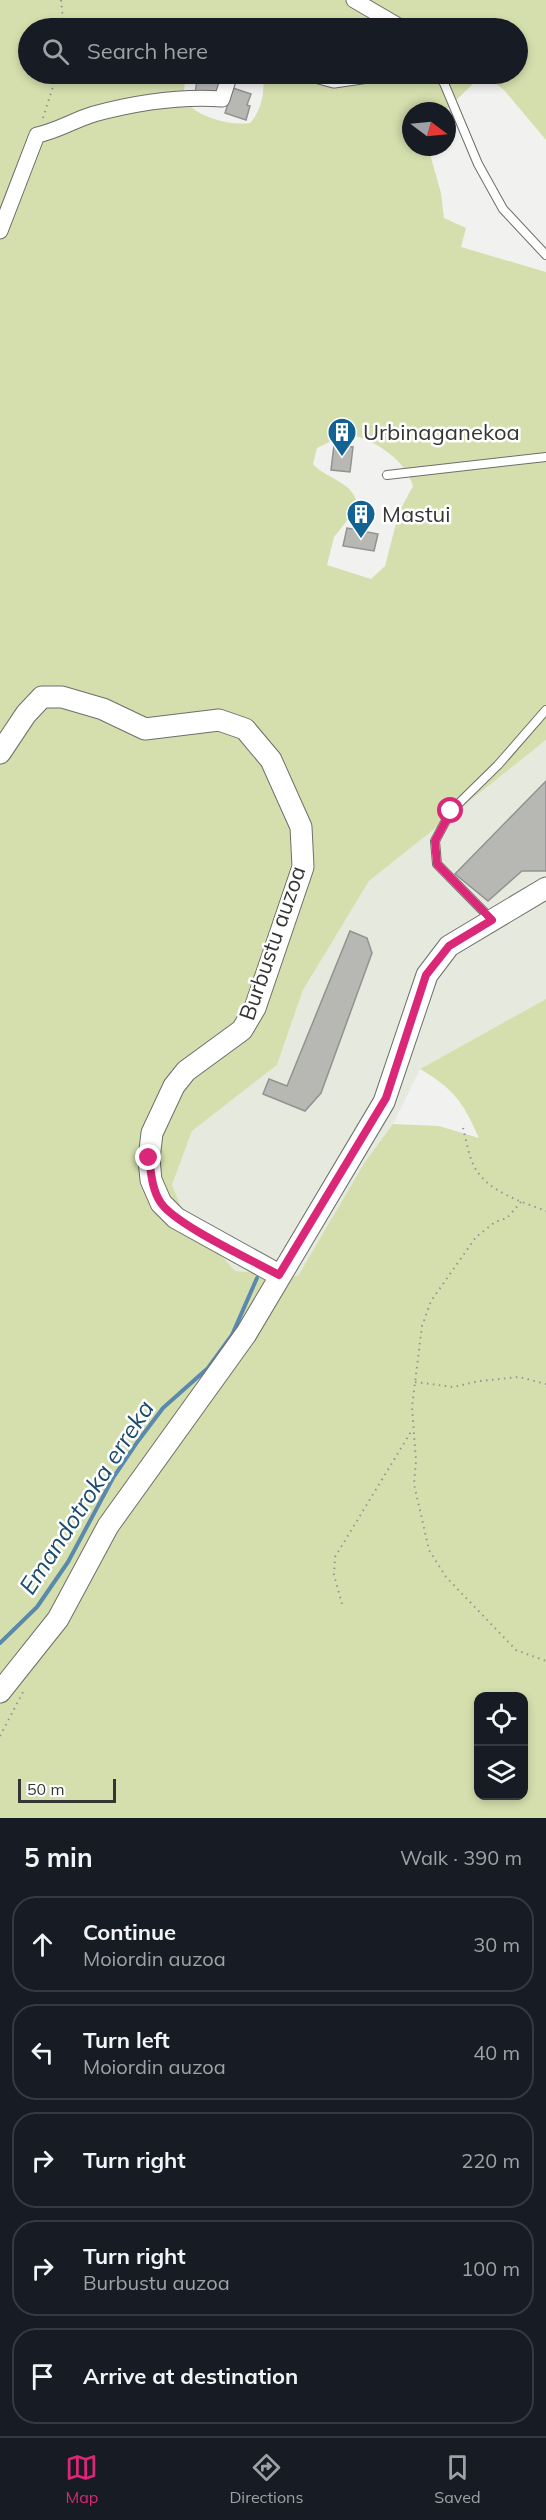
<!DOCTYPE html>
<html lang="en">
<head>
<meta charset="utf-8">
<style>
	:root { --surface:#171b24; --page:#20242c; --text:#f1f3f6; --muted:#9ea1a6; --line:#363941; --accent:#db2777 }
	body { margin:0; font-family:Mulish,sans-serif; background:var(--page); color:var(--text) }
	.controls { position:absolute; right:18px; bottom:18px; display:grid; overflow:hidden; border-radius:12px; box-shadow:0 3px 9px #0003 }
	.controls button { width:54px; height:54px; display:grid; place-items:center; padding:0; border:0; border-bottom:2px solid var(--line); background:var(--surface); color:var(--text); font:30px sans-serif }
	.compass { position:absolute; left:402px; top:102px; width:54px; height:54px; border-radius:50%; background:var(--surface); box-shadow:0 3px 9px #0003; rotate:106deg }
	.scale { position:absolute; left:18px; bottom:15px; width:98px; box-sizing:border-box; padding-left:6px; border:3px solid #353634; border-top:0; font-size:16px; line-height:21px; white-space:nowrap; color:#353634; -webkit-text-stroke:4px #fff; paint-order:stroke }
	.stop { position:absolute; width:18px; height:18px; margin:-14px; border:4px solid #db2777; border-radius:50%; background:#fff }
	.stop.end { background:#db2777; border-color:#fff; box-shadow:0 2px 6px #0008 }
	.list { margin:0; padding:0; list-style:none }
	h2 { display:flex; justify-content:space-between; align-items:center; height:78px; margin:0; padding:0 24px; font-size:26px }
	h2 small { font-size:20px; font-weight:400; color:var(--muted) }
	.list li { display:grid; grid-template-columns:39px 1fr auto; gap:18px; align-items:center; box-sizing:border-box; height:96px; margin:0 12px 12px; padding:0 12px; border:2px solid var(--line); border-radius:24px }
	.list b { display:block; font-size:22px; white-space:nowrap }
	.list p { margin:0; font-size:20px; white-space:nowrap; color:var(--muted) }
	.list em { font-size:20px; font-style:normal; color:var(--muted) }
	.icon { flex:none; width:33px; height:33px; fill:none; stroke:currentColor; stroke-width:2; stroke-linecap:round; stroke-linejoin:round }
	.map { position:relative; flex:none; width:546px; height:1818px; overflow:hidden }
	.search { position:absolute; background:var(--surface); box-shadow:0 3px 9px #0003; left:18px; right:18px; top:18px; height:66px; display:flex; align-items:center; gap:15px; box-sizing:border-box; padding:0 21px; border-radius:33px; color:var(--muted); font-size:22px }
	.sheet { height:618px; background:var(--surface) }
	nav { display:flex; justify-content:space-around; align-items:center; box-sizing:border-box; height:84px; border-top:2px solid var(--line); background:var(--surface); font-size:16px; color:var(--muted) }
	nav a { display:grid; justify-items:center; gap:3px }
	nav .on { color:var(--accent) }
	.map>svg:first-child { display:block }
	.built { fill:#e6e9de }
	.green { fill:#d5dfae; fill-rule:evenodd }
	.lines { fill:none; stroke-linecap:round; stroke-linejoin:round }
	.stream { stroke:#5989ac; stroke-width:4 }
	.building { fill:#b7b8b4; stroke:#929390; stroke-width:1.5 }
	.lane-casing { stroke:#6e6e6b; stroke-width:10 }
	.street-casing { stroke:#6e6e6b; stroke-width:17 }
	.secondary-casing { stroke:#6e6e6b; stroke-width:23 }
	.path { stroke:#959693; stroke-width:2; stroke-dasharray:1.5 4.5; stroke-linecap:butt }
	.lane { stroke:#fff; stroke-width:8 }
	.street { stroke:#fff; stroke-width:15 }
	.secondary { stroke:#fff; stroke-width:21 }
	.route { stroke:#db2777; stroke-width:8 }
	.labels { text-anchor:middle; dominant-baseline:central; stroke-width:5; stroke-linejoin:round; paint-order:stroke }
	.poi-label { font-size:22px; fill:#353634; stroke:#fff; text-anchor:start }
	.street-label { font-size:22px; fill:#353634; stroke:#fff }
	.water-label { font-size:24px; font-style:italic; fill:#194b6d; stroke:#fff }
</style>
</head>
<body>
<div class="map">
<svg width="546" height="1818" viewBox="0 0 546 1818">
	<rect width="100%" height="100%" fill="#f1f2ef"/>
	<path class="built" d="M546,740V999L420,1069L393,1124L298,1276L235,1271L184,1214L172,1185L192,1131L277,1065L303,990L369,881Z"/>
	<path class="green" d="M0,0H546V140L504,90L489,78L475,82L445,111H411V147H428L441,193L444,218L466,228L461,247L546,272V740L369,881L303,990L277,1065L192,1131L172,1185L184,1214L235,1271L298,1276L365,1162L393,1124L439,1126L479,1138C463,1102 454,1089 420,1069L546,999V1818H0ZM28,28H518V74H263C265,90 262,111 250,123C232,126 192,117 185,98C183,90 185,81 187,74H28ZM352,435C377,441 406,461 413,486L399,512L385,566L371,579L327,565L334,537L353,513L356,500C350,481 325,478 313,464L317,448L342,436ZM478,1696H524V1796H478Z"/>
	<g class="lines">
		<path class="stream" d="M0,1643L37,1607L68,1562L113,1478L138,1441L163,1408L208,1368L232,1335L257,1278"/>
	</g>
	<path class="building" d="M198,74H225L221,97L195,93Z
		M236,74H252L246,82Z
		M233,88L251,94L247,105L250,106L246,120L225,113Z
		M334,445L353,447L350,472L331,470Z
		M347,528L378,534L374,551L343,546Z
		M546,781V871H522L488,901L455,874Z
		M350,931L367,938L372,953L321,1093L305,1111L263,1094L269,1079L287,1086Z"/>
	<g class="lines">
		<g class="lane-casing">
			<path id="lane" d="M436,74L444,83L478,164L503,209L546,255
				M387,475L546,457
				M491,919L437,864L435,841L451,811L498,765L546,710"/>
		</g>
		<g class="street-casing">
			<path id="street" d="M354,0L402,28
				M312,74L334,80L375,74
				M0,231L37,135C57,131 74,120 94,114C135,103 179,96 222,99L230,74"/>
		</g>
		<g class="secondary-casing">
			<path id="secondary" d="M0,753L26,714L42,697H62L103,709L145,729L219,720L245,729L271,760L301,827L303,867L255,1008L242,1030L186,1071L174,1086L152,1133L149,1159L151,1180L161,1203L176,1218L279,1275
				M0,1692L58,1619L108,1526L246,1334L384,1102L427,975L449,946L546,888"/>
		</g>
		<path class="path" d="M61,0L64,28
			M43,118L57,74
			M463,1128C466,1139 468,1153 473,1164C485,1191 520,1201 546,1211
			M521,1202L507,1218L495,1222L476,1237L431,1301L422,1326L412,1407L416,1461L414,1484L429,1550L446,1577L516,1650L546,1661
			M415,1382L453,1387L480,1381L519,1377L546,1384
			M342,1604L334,1575L335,1557L412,1430
			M0,1736L23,1692"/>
		<use href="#lane" class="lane"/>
		<use href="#street" class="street"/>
		<use href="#secondary" class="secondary"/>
	</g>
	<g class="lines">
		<path class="route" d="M149,1158C151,1173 152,1190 161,1203C176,1225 252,1260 279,1275L386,1098L426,975L449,946L492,920L437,864L435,841L451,811"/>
	</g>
	<defs>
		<g id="building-pin" transform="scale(1.5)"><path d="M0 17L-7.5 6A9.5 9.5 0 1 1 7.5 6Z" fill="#126294" stroke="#fff"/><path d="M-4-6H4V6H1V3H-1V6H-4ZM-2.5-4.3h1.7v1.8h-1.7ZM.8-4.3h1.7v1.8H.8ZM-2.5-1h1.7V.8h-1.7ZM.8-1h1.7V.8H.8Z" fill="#fff"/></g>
	</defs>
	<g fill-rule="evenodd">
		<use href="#building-pin" x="342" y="432"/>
		<use href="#building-pin" x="361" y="514"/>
	</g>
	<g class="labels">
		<g class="poi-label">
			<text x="363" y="432">Urbinaganekoa</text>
			<text x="382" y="514">Mastui</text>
		</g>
		<g class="street-label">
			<text transform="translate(272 943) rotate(-71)">Burbustu auzoa</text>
		</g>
		<g class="water-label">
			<text transform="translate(86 1497) rotate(-57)">Emandotroka erreka</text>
		</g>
	</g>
</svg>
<div class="controls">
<button><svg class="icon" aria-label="locate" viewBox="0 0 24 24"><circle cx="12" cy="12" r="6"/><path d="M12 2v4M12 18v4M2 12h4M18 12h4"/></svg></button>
<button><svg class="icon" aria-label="layers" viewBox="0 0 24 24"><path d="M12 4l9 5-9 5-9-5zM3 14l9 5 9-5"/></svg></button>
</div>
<svg class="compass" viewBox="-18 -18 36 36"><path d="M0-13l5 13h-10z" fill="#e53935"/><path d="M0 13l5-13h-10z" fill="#9ea1a6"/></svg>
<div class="scale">50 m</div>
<div class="stop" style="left:451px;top:811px"></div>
<div class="stop end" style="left:149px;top:1158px"></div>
<div class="search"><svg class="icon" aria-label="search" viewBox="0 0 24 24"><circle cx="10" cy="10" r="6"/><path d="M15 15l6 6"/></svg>Search here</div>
</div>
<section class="sheet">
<h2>5 min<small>Walk · 390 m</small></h2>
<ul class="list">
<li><svg class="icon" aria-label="ahead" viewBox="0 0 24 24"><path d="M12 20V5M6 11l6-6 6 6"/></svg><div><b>Continue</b><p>Moiordin auzoa</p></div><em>30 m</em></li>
<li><svg class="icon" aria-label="left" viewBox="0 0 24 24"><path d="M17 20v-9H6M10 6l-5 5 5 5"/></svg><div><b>Turn left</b><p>Moiordin auzoa</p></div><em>40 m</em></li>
<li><svg class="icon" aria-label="right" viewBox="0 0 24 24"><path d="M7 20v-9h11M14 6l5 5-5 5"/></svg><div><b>Turn right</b></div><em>220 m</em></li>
<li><svg class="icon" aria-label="right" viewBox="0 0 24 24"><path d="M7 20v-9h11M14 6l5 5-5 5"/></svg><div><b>Turn right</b><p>Burbustu auzoa</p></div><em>100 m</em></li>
<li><svg class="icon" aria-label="arrive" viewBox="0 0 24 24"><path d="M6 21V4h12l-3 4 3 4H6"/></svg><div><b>Arrive at destination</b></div></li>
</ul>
</section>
<nav>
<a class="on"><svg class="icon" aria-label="map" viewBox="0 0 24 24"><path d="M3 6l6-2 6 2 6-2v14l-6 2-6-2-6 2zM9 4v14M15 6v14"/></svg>Map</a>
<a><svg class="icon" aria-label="directions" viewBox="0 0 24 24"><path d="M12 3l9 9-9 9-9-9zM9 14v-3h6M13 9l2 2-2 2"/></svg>Directions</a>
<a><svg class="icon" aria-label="saved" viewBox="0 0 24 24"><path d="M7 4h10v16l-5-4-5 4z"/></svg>Saved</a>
</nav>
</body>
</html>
